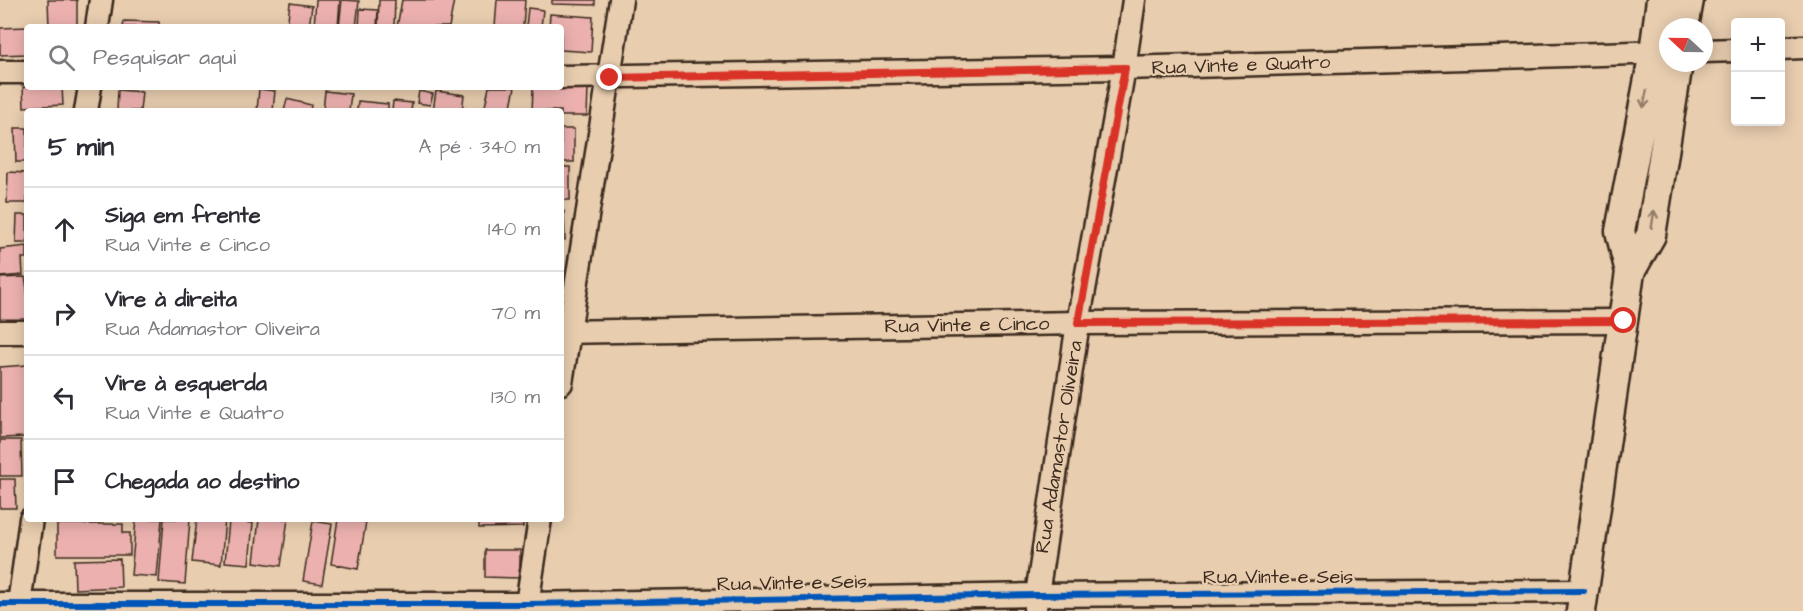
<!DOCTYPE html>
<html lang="pt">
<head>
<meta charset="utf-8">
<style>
	:root { --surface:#fff; --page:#f2f2f3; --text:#2b2b33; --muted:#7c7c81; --line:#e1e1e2 }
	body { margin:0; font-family:"Architects Daughter",sans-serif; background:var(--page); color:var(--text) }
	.controls { position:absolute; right:18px; top:18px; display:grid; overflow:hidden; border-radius:6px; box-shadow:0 3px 15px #0003 }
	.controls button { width:54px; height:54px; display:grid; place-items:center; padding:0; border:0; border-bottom:2px solid var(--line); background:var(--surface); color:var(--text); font:30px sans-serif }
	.compass { position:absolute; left:1659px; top:18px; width:54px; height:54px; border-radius:50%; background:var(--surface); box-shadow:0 3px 15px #0003; rotate:292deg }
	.stop { position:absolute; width:18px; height:18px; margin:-14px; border:4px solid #d93025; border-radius:50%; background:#fff }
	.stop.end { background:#d93025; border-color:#fff; box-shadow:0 2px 6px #0008 }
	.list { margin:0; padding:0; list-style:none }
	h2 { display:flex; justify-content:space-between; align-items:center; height:78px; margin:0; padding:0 24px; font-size:26px }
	h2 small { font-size:20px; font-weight:400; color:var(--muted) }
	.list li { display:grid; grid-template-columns:39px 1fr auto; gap:18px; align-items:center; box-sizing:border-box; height:84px; padding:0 24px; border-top:2px solid var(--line) }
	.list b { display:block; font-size:22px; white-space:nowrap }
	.list p { margin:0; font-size:20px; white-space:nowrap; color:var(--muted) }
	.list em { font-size:20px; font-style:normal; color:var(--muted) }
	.icon { flex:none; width:33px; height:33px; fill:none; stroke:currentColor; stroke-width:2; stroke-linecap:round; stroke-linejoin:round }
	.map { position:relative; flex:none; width:1803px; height:611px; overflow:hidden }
	.search { position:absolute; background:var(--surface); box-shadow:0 3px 15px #0003; left:24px; top:24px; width:540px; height:66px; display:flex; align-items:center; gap:15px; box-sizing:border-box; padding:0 21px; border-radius:6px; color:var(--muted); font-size:22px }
	.panel { position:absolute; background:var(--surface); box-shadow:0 3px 15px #0003; left:24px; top:108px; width:540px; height:414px; border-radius:6px }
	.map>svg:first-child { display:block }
	.building { fill:#ecb1af; stroke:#3b2a1e; stroke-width:1.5 }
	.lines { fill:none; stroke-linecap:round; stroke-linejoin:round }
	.minor-casing { stroke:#3b2a1e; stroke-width:27 }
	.tertiary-casing { stroke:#3b2a1e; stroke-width:33 }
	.minor { stroke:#e8cdaf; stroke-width:22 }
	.tertiary { stroke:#e8cdaf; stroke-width:28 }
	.cycleway-casing { stroke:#e8cdaf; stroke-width:10 }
	.cycleway { stroke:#0057b8; stroke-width:6 }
	.oneway { stroke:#927c66 }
	.route { stroke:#d93025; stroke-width:8 }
	.labels { text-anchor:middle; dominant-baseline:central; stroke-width:4.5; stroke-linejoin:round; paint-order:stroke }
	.street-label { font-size:20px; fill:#3b2a1e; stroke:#e8cdaf }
</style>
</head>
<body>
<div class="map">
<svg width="1803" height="611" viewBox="0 0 1803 611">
	<rect width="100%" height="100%" fill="#e8cdaf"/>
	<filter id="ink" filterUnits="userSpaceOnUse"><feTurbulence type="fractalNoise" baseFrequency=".0167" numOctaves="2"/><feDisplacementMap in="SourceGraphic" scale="12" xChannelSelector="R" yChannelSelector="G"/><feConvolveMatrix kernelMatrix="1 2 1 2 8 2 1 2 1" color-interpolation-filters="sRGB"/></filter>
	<g filter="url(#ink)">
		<path class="building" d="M48,0H77V27H49Z
			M316,0H340L338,27H314Z
			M342,0L359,1L356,27H339Z
			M379,0H395L394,27H378Z
			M402,0H454L449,27H397Z
			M497,0H525L523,27H495Z
			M552,0H595V5L552,4Z
			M290,3L312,6L309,27H287Z
			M528,8L543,10L541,27H526Z
			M360,9L378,10L377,27H359Z
			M550,14L593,17L591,52L561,50V27H549Z
			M124,21L159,22V27H123Z
			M27,27V54L0,55V28Z
			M23,87H62L63,105L24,107Z
			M489,87H515L510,111H484Z
			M533,88L588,89L587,116H561V111H532Z
			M259,89L275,91L273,111H257Z
			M118,90L142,92L140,111H117Z
			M325,91L351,94L349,111H323Z
			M419,91L433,94L430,105L417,103Z
			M436,91L464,95L462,111H433Z
			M287,99L311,105L310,111H284Z
			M358,101L388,104V111H357Z
			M393,101L412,103L411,111H392Z
			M15,128H27V162H16Z
			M561,129H574V162H561Z
			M561,167H570V200H561Z
			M8,172L27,173V203H7Z
			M561,211H564L565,240H561Z
			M17,215H27V243H16Z
			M27,246V258H22L23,275L0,277V249Z
			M25,277L27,289V319L0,321V278Z
			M27,365V437L0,438V367Z
			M0,440H21L22,476H0Z
			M0,479H15L16,508H0Z
			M136,519H162L157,577L131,575Z
			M164,519H190L185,584L159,582Z
			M197,519H225L221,565L192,562Z
			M259,519H288L281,566L254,562Z
			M338,519L366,522L358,569L331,564Z
			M479,519H523V527L479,528Z
			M229,521L253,523L249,564L225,562Z
			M313,521L332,524L322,584L303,581Z
			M57,524H123V533H130V555H57Z
			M485,550H520V578L485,577Z
			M120,559L121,587L75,589L74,560Z"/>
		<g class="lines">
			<g class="minor-casing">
				<path id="minor" d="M97,27L101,0
					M1780,48L1803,47
					M1704,51L1736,50
					M0,72H27
					M561,77L1124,68L1668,52
					M86,111L90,87
					M0,332H27
					M561,332L1078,323L1624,321
					M561,383L621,0
					M0,604H527L1037,595L1584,591
					M1035,608L1078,323L1124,68L1134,0
					M18,611L31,519
					M526,611L540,519"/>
			</g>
			<g class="tertiary-casing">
				<path id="tertiary" d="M1684,27L1689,0
					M1630,272L1651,235L1678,63
					M1581,611L1630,272L1620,231L1654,52L1661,0"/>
			</g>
			<use href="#minor" class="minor"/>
			<use href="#tertiary" class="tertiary"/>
			<g class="cycleway-casing">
				<path id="cycleway" d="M0,604H527L1037,595L1584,591"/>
			</g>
			<use href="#cycleway" class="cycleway"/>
		</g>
		<defs><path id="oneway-shaft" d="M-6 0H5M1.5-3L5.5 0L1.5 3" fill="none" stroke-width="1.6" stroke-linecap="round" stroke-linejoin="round" transform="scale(1.5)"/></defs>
		<g class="oneway">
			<use href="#oneway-shaft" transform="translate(1645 99) rotate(101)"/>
			<use href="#oneway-shaft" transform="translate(1653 219) rotate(-81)"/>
		</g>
	</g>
	<g class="lines" filter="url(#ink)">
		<path class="route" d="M610,78L1125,68L1078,323L1624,321"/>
	</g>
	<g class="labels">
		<g class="street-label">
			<text transform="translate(1241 65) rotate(-2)">Rua Vinte e Quatro</text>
			<text transform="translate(967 325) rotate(-1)">Rua Vinte e Cinco</text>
			<text transform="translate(1059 447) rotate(-81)">Rua Adamastor Oliveira</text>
			<text x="1278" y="577">Rua Vinte e Seis</text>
			<text transform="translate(792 583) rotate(-1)">Rua Vinte e Seis</text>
		</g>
	</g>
</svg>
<div class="controls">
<button>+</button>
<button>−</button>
</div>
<svg class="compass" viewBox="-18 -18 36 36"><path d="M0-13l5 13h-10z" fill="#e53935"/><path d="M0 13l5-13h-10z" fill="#7c7c81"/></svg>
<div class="stop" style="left:1624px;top:321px"></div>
<div class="stop end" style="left:610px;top:78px"></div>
<div class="search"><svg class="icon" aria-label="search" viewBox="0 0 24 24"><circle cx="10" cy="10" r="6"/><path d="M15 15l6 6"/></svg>Pesquisar aqui</div>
<section class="panel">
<h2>5 min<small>A pé · 340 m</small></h2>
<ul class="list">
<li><svg class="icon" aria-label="ahead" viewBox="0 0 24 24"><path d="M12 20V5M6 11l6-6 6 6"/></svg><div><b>Siga em frente</b><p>Rua Vinte e Cinco</p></div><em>140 m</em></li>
<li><svg class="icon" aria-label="right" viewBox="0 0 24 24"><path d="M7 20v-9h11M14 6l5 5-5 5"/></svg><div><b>Vire à direita</b><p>Rua Adamastor Oliveira</p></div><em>70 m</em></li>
<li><svg class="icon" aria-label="left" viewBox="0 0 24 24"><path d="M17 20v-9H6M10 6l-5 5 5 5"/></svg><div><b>Vire à esquerda</b><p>Rua Vinte e Quatro</p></div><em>130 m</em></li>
<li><svg class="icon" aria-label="arrive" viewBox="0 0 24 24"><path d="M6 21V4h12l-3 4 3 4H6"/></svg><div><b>Chegada ao destino</b></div></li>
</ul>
</section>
</div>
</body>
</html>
